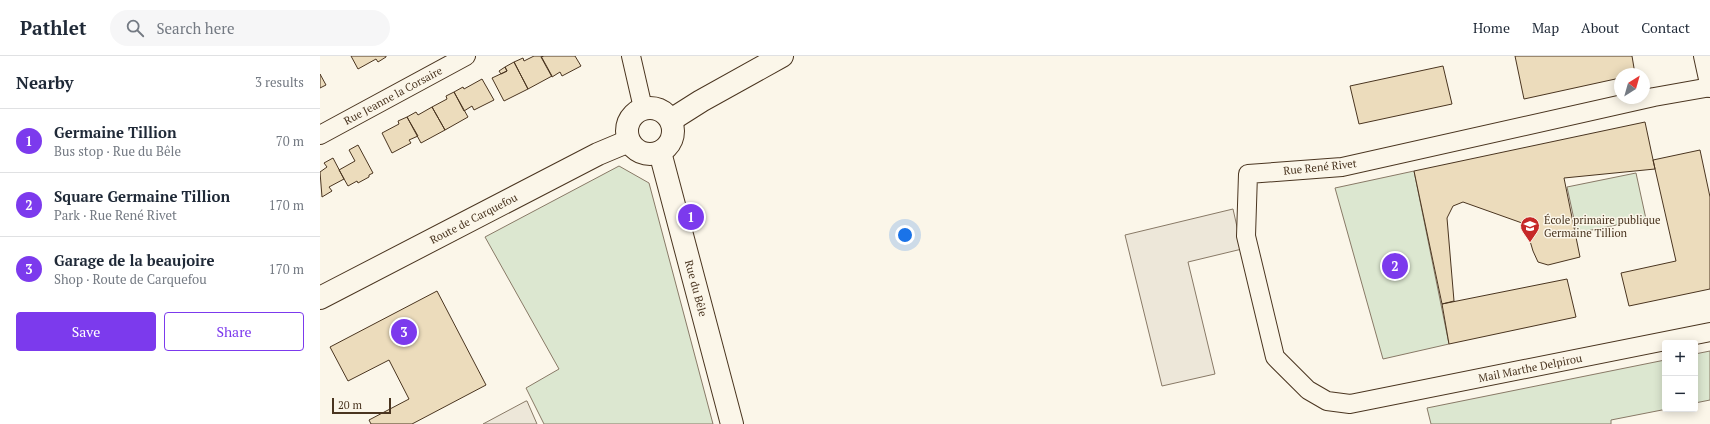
<!DOCTYPE html>
<html lang="en">
<head>
<meta charset="utf-8">
<style>
	:root { --surface:#fff; --page:#f6f6f7; --text:#1f2937; --muted:#747a83; --line:#e0e1e3; --accent:#7c3aed }
	body { margin:0; font-family:"PT Serif",serif; background:var(--page); color:var(--text) }
	.controls { position:absolute; right:12px; bottom:12px; display:grid; overflow:hidden; border-radius:4px; box-shadow:0 2px 10px #0003 }
	.controls button { width:36px; height:36px; display:grid; place-items:center; padding:0; border:0; border-bottom:1px solid var(--line); background:var(--surface); color:var(--text); font:20px sans-serif }
	.compass { position:absolute; left:1294px; top:12px; width:36px; height:36px; border-radius:50%; background:var(--surface); box-shadow:0 2px 10px #0003; rotate:37deg }
	.scale { position:absolute; left:12px; bottom:10px; width:59px; box-sizing:border-box; padding-left:4px; border:2px solid #4a3520; border-top:0; font-size:11px; line-height:14px; white-space:nowrap; color:#4a3520; -webkit-text-stroke:3px #fbf6e9; paint-order:stroke }
	.you { position:absolute; left:585px; top:179px; width:14px; height:14px; margin:-10px; border:3px solid #fff; border-radius:50%; background:#1a73e8; box-shadow:0 0 0 6px #1a73e833 }
	.badge { display:grid; place-items:center; width:26px; height:26px; border-radius:50%; background:var(--accent); color:#fff; font-size:13px; font-weight:700 }
	.pin { position:absolute; translate:-50% -50%; border:2px solid #fff; box-shadow:0 1px 4px #0006 }
	.list { margin:0; padding:0; list-style:none }
	h2 { display:flex; justify-content:space-between; align-items:center; height:52px; margin:0; padding:0 16px; font-size:17px }
	h2 small { font-size:13px; font-weight:400; color:var(--muted) }
	.list li { display:grid; grid-template-columns:26px 1fr auto; gap:12px; align-items:center; box-sizing:border-box; height:64px; padding:0 16px; border-top:1px solid var(--line) }
	.list b { display:block; font-size:15px; white-space:nowrap }
	.list p { margin:0; font-size:13px; white-space:nowrap; color:var(--muted) }
	.list em { font-size:13px; font-style:normal; color:var(--muted) }
	.actions { display:flex; gap:8px; padding:12px 16px }
	.actions a { flex:1; padding:9px 0; border:1px solid var(--accent); border-radius:4px; text-align:center; font-size:14px; color:var(--accent) }
	.actions .main { background:var(--accent); color:#fff }
	.icon { flex:none; width:22px; height:22px; fill:none; stroke:currentColor; stroke-width:2; stroke-linecap:round; stroke-linejoin:round }
	.map { position:relative; flex:none; width:1390px; height:368px; overflow:hidden }
	header { display:flex; align-items:center; gap:24px; box-sizing:border-box; height:56px; padding:0 20px; background:var(--surface); border-bottom:1px solid var(--line) }
	header strong { font-size:19px }
	nav { display:flex; gap:22px; margin-inline-start:auto; font-size:14px }
	.search { width:280px; height:36px; background:var(--page); display:flex; align-items:center; gap:10px; box-sizing:border-box; padding:0 14px; border-radius:22px; color:var(--muted); font-size:15px }
	main { display:flex }
	aside { flex:1; background:var(--surface) }
	.map>svg:first-child { display:block }
	.green { fill:#dce7d0; stroke:#887966 }
	.parking { fill:#ede7d9; stroke:#887966 }
	.building { fill:#ecdcbc; stroke:#4a3520 }
	.lines { fill:none; stroke-linecap:round; stroke-linejoin:round }
	.minor-casing { stroke:#4a3520; stroke-width:20 }
	.secondary-casing { stroke:#4a3520; stroke-width:24 }
	.minor { stroke:#fbf6e9; stroke-width:18 }
	.secondary { stroke:#fbf6e9; stroke-width:22 }
	.labels { text-anchor:middle; dominant-baseline:central; stroke-width:3; stroke-linejoin:round; paint-order:stroke }
	.street-label { font-size:11px; fill:#4a3520; stroke:#fbf6e9 }
	.poi-label { font-size:11px; fill:#4a3520; stroke:#fbf6e9; text-anchor:start }
</style>
</head>
<body>
<header>
<strong>Pathlet</strong>
<div class="search"><svg class="icon" aria-label="search" viewBox="0 0 24 24"><circle cx="10" cy="10" r="6"/><path d="M15 15l6 6"/></svg>Search here</div>
<nav><a>Home</a><a>Map</a><a>About</a><a>Contact</a></nav>
</header>
<main>
<aside>
<h2>Nearby<small>3 results</small></h2>
<ul class="list">
<li><span class="badge">1</span><div><b>Germaine Tillion</b><p>Bus stop · Rue du Bêle</p></div><em>70 m</em></li>
<li><span class="badge">2</span><div><b>Square Germaine Tillion</b><p>Park · Rue René Rivet</p></div><em>170 m</em></li>
<li><span class="badge">3</span><div><b>Garage de la beaujoire</b><p>Shop · Route de Carquefou</p></div><em>170 m</em></li>
</ul>
<div class="actions"><a class="main">Save</a><a>Share</a></div>
</aside>
<div class="map">
<svg width="1390" height="368" viewBox="0 0 1390 368">
	<rect width="100%" height="100%" fill="#fbf6e9"/>
	<path class="green" d="M299,110L329,127L393,368H224L206,332L239,313L165,181Z
		M1094,115L1129,288L1063,303L1015,132Z
		M1316,117L1326,163L1257,177L1247,131Z
		M1390,295V344L1375,347V298Z
		M1345,304V353H1347L1291,364V368H1111L1107,352Z"/>
	<path class="parking" d="M913,153L922,193L868,206L895,318L842,330L805,179Z
		M207,345L217,368H163L206,345Z"/>
	<path class="building" d="M31,0H66V1L58,6L56,3L38,13Z
		M214,0H221L232,20L208,33L194,6L203,2L204,5Z
		M224,0H255L261,10L242,20L240,16L232,21L221,1Z
		M1195,0H1312L1315,18H1300V22L1204,43Z
		M194,6L208,33L184,45L172,22L187,15L185,11Z
		M1123,10L1132,48L1039,68L1030,30Z
		M185,11L187,15L181,18L179,15Z
		M0,18L6,29L0,32Z
		M162,23L174,44L154,54L152,50L144,55L134,36L143,31L144,33Z
		M134,36L148,61L125,74L112,51L127,43L126,40Z
		M112,51L125,74L101,87L87,61L96,56L98,59Z
		M87,61L98,80L89,84L91,87L72,97L62,77L79,68L78,65Z
		M1325,66L1335,113L1244,122L1260,201L1228,209L1218,206L1213,195L1207,175L1202,167L1143,146L1133,150L1127,162L1134,245L1122,248L1094,115Z
		M38,89L53,117L49,119V121L38,127L37,125L28,130L19,114L35,105L29,94Z
		M1380,94L1390,141V233L1309,250L1301,217L1356,205L1333,104Z
		M13,102L24,123L9,131L12,135L2,141L0,116L7,111L4,107Z
		M1247,223L1256,261L1129,288L1122,248Z
		M117,235L166,329L92,368H51L49,364L89,343L69,304L28,325L10,291Z"/>
	<g class="lines">
		<g class="minor-casing">
			<g id="minor">
				<path d="M311,0L323,52"/>
				<path d="M1383,0L1390,32"/>
				<path id="s1" d="M1390,31L1334,41L1022,111L928,118L926,180L955,301L988,334L1007,345L1030,348L1390,276"/>
				<path id="s2" d="M0,79L146,0"/>
			</g>
		</g>
		<g class="secondary-casing">
			<g id="secondary">
				<circle cx="330" cy="75" r="23"/>
				<path d="M351,64L381,45L462,0"/>
				<path id="s3" d="M340,96L412,368"/>
				<path id="s4" d="M0,242L278,98L309,85"/>
			</g>
		</g>
		<use href="#minor" class="minor"/>
		<use href="#secondary" class="secondary"/>
	</g>
	<defs>
		<g id="school-pin" transform="scale(1)"><path d="M0 17L-7.5 6A9.5 9.5 0 1 1 7.5 6Z" fill="#c62828" stroke="#fbf6e9"/><path d="M0-5L7-2L0 1L-7-2ZM-4 1L0 2.5L4 1V4Q0 6-4 4Z" fill="#fff"/></g>
	</defs>
	<g fill-rule="evenodd">
		<use href="#school-pin" x="1210" y="170"/>
	</g>
	<g class="labels">
		<g class="street-label">
			<text stroke="none"><textPath href="#s2" startOffset="83">Rue Jeanne la Corsaire</textPath></text>
			<text transform="translate(1000 111) rotate(-6)">Rue René Rivet</text>
			<text stroke="none"><textPath href="#s4" startOffset="173">Route de Carquefou</textPath></text>
			<text stroke="none"><textPath href="#s3" startOffset="141">Rue du Bêle</textPath></text>
			<text stroke="none"><textPath href="#s1" startOffset="933">Mail Marthe Delpirou</textPath></text>
		</g>
		<g class="poi-label">
			<text x="1224" y="164">École primaire publique<tspan x="1224" dy="13">Germaine Tillion</tspan></text>
		</g>
	</g>
</svg>
<div class="controls">
<button>+</button>
<button>−</button>
</div>
<svg class="compass" viewBox="-18 -18 36 36"><path d="M0-13l5 13h-10z" fill="#e53935"/><path d="M0 13l5-13h-10z" fill="#747a83"/></svg>
<div class="scale">20 m</div>
<div class="you"></div>
<div class="pin badge" style="left:371px;top:161px">1</div>
<div class="pin badge" style="left:1075px;top:210px">2</div>
<div class="pin badge" style="left:84px;top:276px">3</div>
</div>
</main>
</body>
</html>
